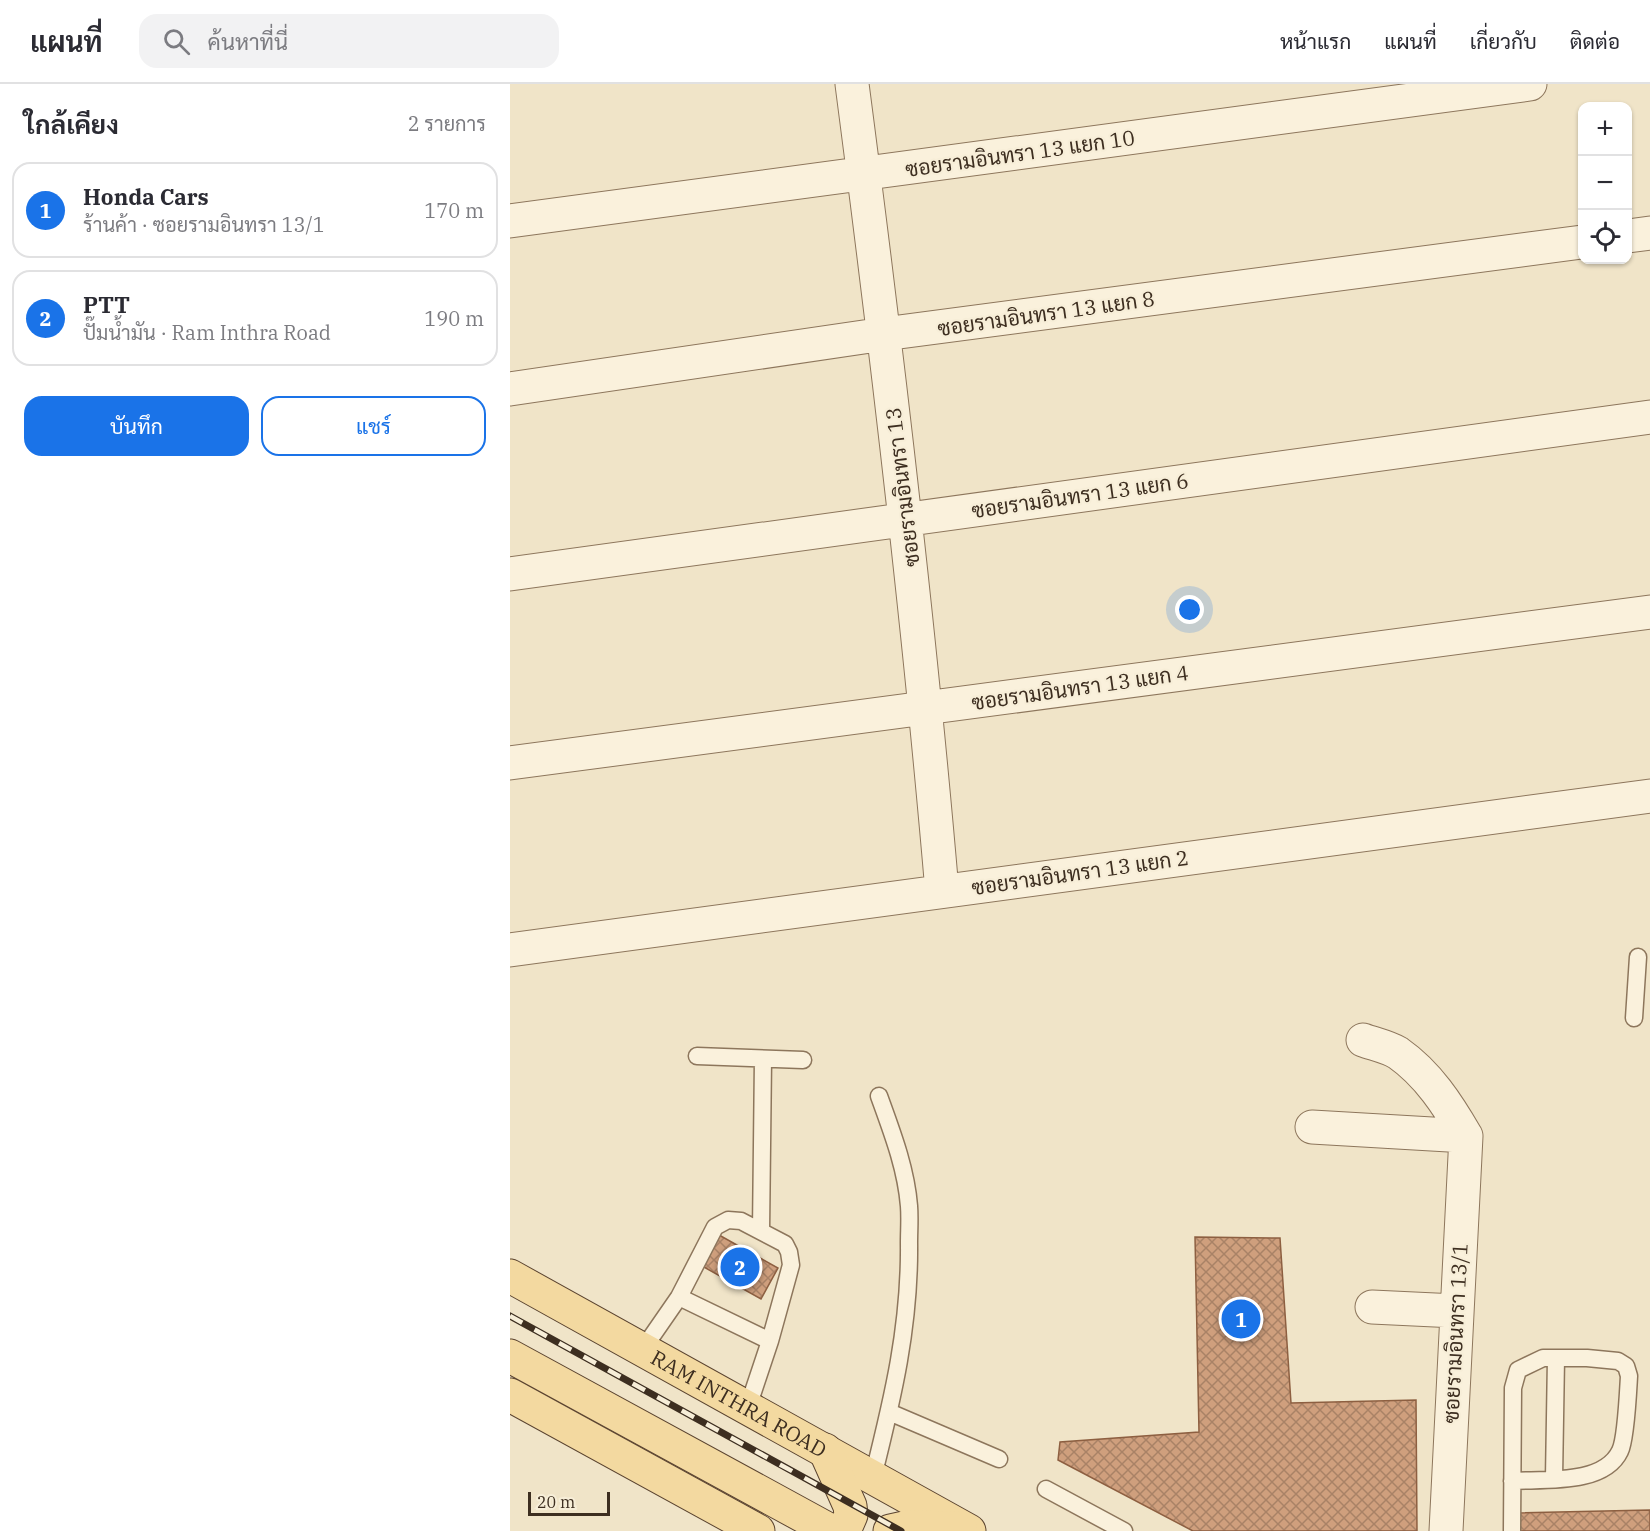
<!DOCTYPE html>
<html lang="th">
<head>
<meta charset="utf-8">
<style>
	:root { --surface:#fff; --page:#f2f2f3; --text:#2b2b33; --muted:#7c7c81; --line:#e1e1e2; --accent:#1a73e8 }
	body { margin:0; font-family:"IBM Plex Serif",Sarabun,serif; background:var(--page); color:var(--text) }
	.controls { position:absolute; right:18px; top:18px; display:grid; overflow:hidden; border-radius:12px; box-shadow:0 2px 4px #0004 }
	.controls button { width:54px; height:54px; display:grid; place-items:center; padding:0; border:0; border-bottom:2px solid var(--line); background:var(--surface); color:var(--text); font:30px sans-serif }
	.scale { position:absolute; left:18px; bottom:15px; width:82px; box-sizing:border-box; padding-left:6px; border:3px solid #3d2e20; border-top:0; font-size:16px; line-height:21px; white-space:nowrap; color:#3d2e20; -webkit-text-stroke:4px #f7eed8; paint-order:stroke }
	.you { position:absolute; left:680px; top:526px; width:21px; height:21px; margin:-15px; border:4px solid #fff; border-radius:50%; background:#1a73e8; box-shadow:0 0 0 9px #1a73e833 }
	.badge { display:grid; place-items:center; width:39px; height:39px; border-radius:50%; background:var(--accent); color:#fff; font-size:20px; font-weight:700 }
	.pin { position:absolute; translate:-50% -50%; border:3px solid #fff; box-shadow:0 2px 6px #0006 }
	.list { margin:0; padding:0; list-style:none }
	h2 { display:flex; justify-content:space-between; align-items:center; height:78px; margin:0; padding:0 24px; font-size:26px }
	h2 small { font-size:20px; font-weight:400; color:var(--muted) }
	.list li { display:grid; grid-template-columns:39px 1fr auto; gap:18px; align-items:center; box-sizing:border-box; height:96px; margin:0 12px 12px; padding:0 12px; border:2px solid var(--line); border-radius:18px }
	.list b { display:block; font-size:22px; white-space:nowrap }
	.list p { margin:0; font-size:20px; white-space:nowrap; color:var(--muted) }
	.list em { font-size:20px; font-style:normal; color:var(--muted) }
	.actions { display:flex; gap:12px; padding:18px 24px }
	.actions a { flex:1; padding:14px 0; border:2px solid var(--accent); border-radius:18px; text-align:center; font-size:21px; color:var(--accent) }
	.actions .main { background:var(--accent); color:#fff }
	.icon { flex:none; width:33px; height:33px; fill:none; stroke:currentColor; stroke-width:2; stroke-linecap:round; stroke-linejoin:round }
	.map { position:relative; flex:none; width:1140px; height:1447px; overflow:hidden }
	header { display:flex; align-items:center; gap:36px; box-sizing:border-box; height:84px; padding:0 30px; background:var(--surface); border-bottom:2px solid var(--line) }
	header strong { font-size:28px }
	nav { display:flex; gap:33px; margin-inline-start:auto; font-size:21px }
	.search { width:420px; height:54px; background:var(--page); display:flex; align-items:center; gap:15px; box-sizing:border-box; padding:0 21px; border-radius:18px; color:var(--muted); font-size:22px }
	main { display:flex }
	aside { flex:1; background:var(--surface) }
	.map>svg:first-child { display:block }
	.building { fill:url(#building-cross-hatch); stroke:#8d5f41; stroke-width:1.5 }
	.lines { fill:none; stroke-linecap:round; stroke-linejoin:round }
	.lane-casing { stroke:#8d765c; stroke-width:19 }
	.street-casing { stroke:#8d765c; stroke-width:35 }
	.primary-casing { stroke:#5b4430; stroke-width:35 }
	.lane { stroke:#faf1dc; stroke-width:16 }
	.street { stroke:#faf1dc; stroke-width:33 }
	.primary { stroke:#f3d9a0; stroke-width:33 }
	.rail-casing { stroke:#3d2e20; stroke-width:7 }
	.rail { stroke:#f7eed8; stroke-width:4.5; stroke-dasharray:14; stroke-linecap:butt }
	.labels { text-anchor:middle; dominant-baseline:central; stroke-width:4.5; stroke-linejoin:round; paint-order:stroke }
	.street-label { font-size:21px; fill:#3d2e20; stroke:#f7eed8 }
</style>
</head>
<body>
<header>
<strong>แผนที่</strong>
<div class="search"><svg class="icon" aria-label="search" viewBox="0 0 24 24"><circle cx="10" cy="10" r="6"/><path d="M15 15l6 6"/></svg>ค้นหาที่นี่</div>
<nav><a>หน้าแรก</a><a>แผนที่</a><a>เกี่ยวกับ</a><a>ติดต่อ</a></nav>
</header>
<main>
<aside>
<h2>ใกล้เคียง<small>2 รายการ</small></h2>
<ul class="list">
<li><span class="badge">1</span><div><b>Honda Cars</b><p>ร้านค้า · ซอยรามอินทรา 13/1</p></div><em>170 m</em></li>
<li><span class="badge">2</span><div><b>PTT</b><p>ปั๊มน้ำมัน · Ram Inthra Road</p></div><em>190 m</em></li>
</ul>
<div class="actions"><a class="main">บันทึก</a><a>แชร์</a></div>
</aside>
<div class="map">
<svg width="1140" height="1447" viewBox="0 0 1140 1447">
	<defs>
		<pattern id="building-cross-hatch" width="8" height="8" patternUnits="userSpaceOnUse" patternTransform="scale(1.5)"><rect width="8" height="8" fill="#cf9f7d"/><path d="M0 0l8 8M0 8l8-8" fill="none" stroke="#a98266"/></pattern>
	</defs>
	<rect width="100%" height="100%" fill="#f0e4c8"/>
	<path class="building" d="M209,1151L268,1184L251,1215L192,1182Z
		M685,1153L770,1154L781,1319L906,1316L907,1447H683L548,1376L550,1358L689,1348Z
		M1140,1426V1447H1006V1429Z"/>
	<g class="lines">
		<g class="lane-casing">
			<path id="lane" d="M1124,934L1128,873
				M187,972L293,976
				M251,1147L253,975
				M169,1213L260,1257
				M133,1265L169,1213L205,1143L218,1136L231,1137L275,1160L279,1168L281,1181L260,1257L238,1323
				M379,1328L489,1375
				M363,1393C383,1313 400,1242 399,1159C399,1147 400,1134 399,1122C396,1084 382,1048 369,1012
				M1044,1394L1046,1274
				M536,1405L614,1447
				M1002,1447L1003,1304L1008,1286L1033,1274H1077L1108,1277L1116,1282L1119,1292C1118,1309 1116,1355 1110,1367C1094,1401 1035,1395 1002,1397"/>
		</g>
		<g class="street-casing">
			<path id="street" d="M342,0C377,268 409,537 432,807
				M0,137L1020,0
				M1118,152L1140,149
				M0,305L374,250L1072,158
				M0,490L1140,333
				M0,679L1140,528
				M0,866L1140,712
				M853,956C864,960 878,963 888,969C918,990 938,1021 956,1052
				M802,1043L956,1052
				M862,1223L946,1227
				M936,1447L956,1052"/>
		</g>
		<g class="primary-casing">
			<g id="primary">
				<path id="s1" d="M0,1192L459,1447"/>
				<path d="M0,1272L321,1447"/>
				<path d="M0,1311L248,1447"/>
				<path d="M315,1366L340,1422L341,1431L334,1447"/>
				<path d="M380,1447L398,1443L450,1444"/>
			</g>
		</g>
		<use href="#lane" class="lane"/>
		<use href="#street" class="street"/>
		<use href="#primary" class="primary"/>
		<g class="rail-casing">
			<path id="rail" d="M0,1232L391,1447"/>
		</g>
		<use href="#rail" class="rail"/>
	</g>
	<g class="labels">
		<g class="street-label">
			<text transform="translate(510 69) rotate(-8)">ซอยรามอินทรา 13 แยก 10</text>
			<text transform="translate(536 229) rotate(-8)">ซอยรามอินทรา 13 แยก 8</text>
			<text transform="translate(392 403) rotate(-97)">ซอยรามอินทรา 13</text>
			<text transform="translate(570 411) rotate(-8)">ซอยรามอินทรา 13 แยก 6</text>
			<text transform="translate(570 603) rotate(-8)">ซอยรามอินทรา 13 แยก 4</text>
			<text transform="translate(570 788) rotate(-8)">ซอยรามอินทรา 13 แยก 2</text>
			<text transform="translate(945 1249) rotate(-87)">ซอยรามอินทรา 13/1</text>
			<text stroke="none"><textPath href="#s1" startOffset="262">RAM INTHRA ROAD</textPath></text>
		</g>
	</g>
</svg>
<div class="controls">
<button>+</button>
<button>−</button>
<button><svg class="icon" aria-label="locate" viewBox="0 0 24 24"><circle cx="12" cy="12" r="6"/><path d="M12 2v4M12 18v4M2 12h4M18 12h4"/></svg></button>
</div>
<div class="scale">20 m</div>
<div class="you"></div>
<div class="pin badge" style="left:731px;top:1235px">1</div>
<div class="pin badge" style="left:230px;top:1183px">2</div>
</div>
</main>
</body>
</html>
